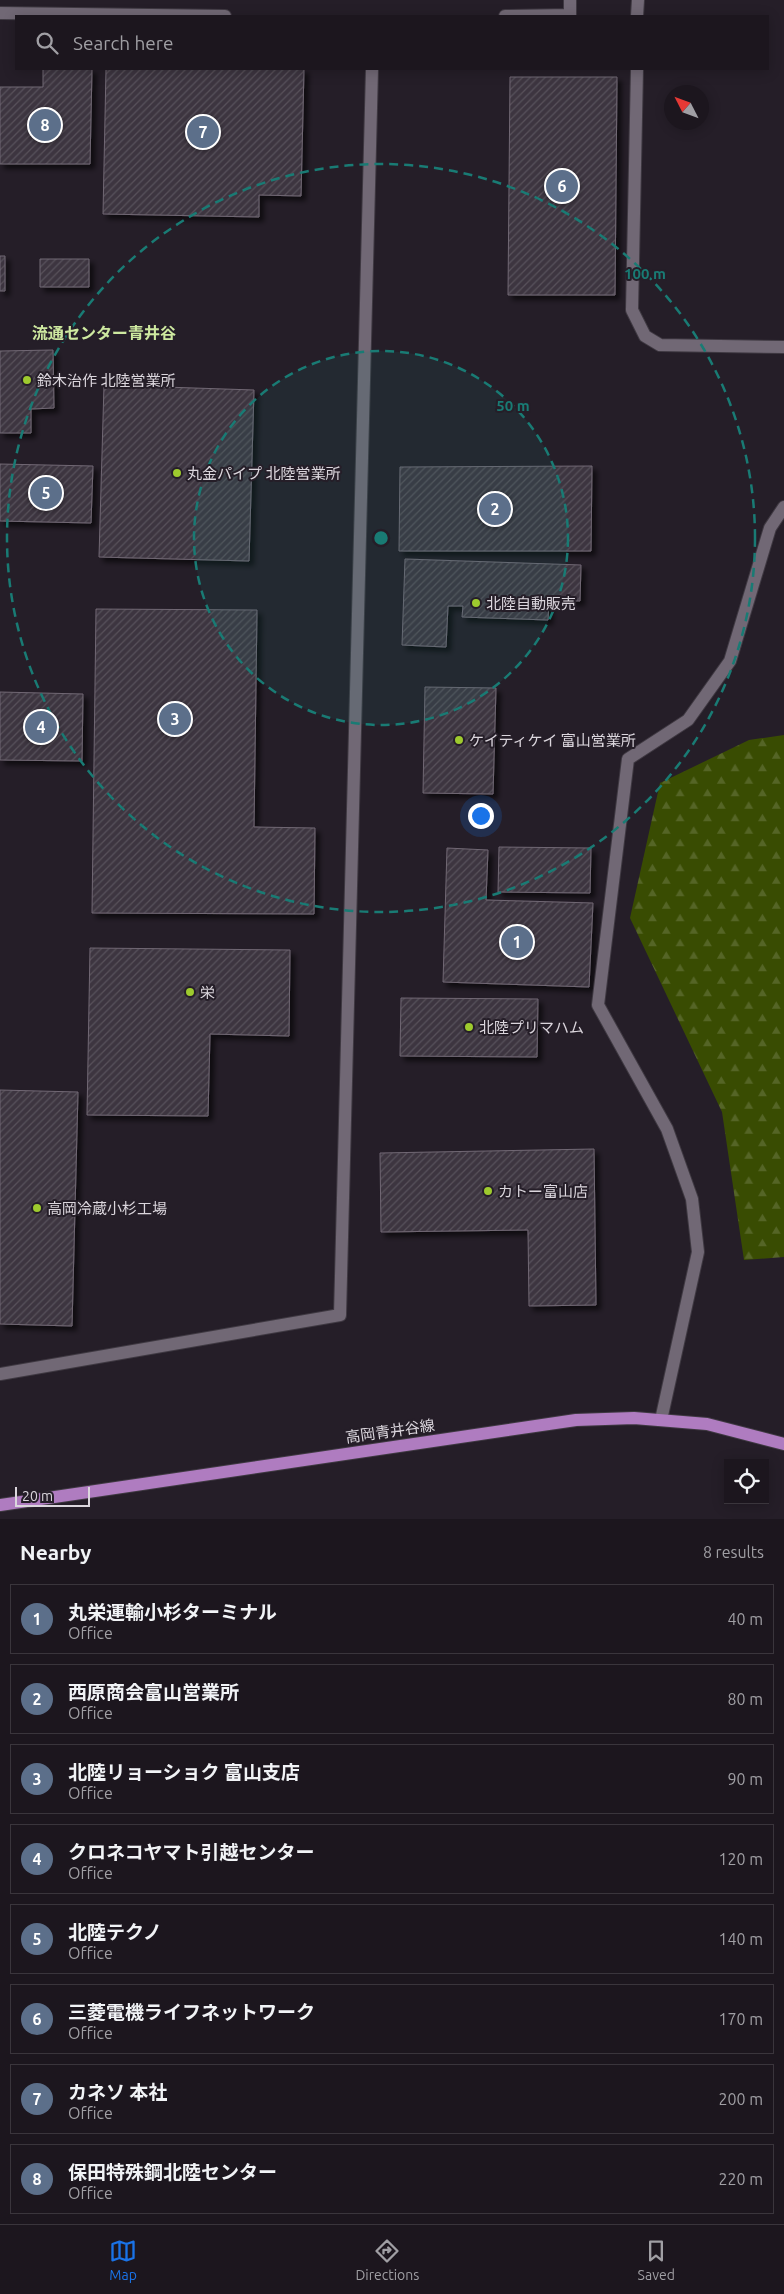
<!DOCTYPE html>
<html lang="en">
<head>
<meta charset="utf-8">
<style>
	:root { --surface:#1c161e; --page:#251f27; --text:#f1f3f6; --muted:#a09fa4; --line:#3a353c; --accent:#1a73e8 }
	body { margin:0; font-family:Ubuntu,"Noto Sans JP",sans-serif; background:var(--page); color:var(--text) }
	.controls { position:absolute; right:15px; bottom:15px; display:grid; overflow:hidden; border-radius:0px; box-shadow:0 2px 12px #0003 }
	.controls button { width:45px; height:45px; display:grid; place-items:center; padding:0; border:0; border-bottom:1px solid var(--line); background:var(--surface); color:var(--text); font:25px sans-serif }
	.compass { position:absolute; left:664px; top:85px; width:45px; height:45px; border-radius:50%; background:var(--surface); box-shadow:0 2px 12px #0003; rotate:312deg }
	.scale { position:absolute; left:15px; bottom:12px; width:75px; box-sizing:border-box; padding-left:5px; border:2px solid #dbd6dd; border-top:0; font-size:14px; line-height:18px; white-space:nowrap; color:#dbd6dd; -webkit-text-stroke:4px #251e28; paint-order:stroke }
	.you { position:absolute; left:480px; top:815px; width:18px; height:18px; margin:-12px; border:4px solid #fff; border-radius:50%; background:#1a73e8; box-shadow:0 0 0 8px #1a73e833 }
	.badge { display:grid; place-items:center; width:32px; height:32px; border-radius:50%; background:var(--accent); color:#fff; font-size:16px; font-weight:700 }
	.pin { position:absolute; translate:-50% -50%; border:2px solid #fff; box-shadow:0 1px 5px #0006 }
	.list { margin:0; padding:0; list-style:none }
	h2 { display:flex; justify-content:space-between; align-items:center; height:65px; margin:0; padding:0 20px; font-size:21px }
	h2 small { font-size:16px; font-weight:400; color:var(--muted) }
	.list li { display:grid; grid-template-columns:32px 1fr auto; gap:15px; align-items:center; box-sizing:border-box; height:70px; margin:0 10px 10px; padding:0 10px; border:1px solid var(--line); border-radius:0px }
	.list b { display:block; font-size:19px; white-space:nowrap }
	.list p { margin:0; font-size:16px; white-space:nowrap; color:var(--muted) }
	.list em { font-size:16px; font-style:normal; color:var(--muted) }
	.icon { flex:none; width:28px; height:28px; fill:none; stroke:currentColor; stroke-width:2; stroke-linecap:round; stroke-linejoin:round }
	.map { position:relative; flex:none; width:784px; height:1519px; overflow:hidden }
	.search { position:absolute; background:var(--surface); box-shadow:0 2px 12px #0003; left:15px; right:15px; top:15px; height:55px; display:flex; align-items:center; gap:12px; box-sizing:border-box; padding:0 18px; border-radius:0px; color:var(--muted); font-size:19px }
	.sheet { height:705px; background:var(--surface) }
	nav { display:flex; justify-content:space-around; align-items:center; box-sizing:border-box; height:70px; border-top:1px solid var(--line); background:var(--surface); font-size:14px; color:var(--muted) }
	nav a { display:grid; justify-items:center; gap:2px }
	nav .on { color:var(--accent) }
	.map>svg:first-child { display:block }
	.forest { fill:url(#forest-firs) }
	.building { fill:url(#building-hatch); stroke:#716874; filter:url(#shadow) }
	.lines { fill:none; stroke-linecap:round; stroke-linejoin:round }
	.minor-casing { stroke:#3f3942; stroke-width:14 }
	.major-casing { stroke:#3f3942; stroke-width:14 }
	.minor { stroke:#716875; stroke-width:12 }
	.major { stroke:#af7cc0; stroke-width:12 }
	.ring { fill:none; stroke:#197b74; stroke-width:2.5; stroke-dasharray:9 6 }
	.poi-dot { fill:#9eca2e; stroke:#251e28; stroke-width:2 }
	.labels { text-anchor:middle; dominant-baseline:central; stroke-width:4; stroke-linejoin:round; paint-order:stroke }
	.poi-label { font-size:15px; fill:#dbd6dd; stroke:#251e28; text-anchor:start }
	.street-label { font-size:15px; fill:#dbd6dd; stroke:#251e28 }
	.neighbourhood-label { font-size:16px; font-weight:bold; fill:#cee9a0; stroke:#251e28 }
	.centre { fill:#197b74; stroke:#251e28; stroke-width:2.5 }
	.ring-label { font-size:15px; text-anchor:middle; font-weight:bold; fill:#197b74; stroke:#251e28; stroke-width:4; stroke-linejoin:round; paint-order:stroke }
</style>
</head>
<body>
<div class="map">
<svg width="784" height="1519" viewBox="0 0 784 1519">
	<defs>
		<pattern id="forest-firs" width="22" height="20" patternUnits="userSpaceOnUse" patternTransform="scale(1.25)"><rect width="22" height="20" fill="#394c02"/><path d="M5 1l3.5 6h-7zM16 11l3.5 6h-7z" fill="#556526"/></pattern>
		<pattern id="building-hatch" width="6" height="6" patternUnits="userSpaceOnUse" patternTransform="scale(1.25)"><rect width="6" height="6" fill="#3d3540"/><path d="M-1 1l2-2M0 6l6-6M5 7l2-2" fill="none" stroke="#58525b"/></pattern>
		<filter id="shadow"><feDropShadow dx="4.5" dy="4.5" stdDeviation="2.5" flood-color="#0009"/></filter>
	</defs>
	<rect width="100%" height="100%" fill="#251e28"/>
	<path class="forest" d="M784,735V1257L744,1260L722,1112L630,918L660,783L749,740Z"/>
	<path class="building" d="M43,69H92L90,164H0V87H43Z
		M106,69H304L301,196L259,195V217L103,214Z
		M510,77H617L615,295H508Z
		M0,256H5V291H0Z
		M40,259H89V287H40Z
		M53,350L54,408L31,409V433H0V351Z
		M104,385L254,390L249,561L99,557Z
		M0,464L93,466L91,523L0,521Z
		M592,466L591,551H399L400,467Z
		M405,559L581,565L580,601L549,600L548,620L462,617L463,606H448L446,647L402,645Z
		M96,609L257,610L254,827L315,828L314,914L92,913Z
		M425,687L496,688L493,794L423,793Z
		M0,692L83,694L82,761L0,760Z
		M499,847L591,848L590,893L498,892Z
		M447,848L488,850L486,900L593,903L589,987L443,982Z
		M90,948L290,950L289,1036L210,1034L208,1116L87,1115Z
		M401,998L538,999L537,1057L400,1056Z
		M0,1090L78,1092L72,1326L0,1324Z
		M594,1149L596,1305L529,1306L528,1230L381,1232L380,1153Z"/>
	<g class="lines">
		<g class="minor-casing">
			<path id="minor" d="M0,13L225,16
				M505,16L570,15V0
				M637,16L638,0
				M637,69L632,310L645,336L660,345L784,347
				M0,1374L340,1315L372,69
				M661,1420L698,1252L692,1199L667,1129L598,1005L628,759L688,720L730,661L770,528L784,507"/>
		</g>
		<g class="major-casing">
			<path id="major" d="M0,1505L576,1420L634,1418L707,1424L784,1444"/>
		</g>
		<use href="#minor" class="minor"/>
		<use href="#major" class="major"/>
	</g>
	<circle cx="381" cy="538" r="187" fill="#197b74" fill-opacity=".12"/>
	<g class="ring">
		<circle cx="381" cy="538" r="187"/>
		<circle cx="381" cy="538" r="374"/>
	</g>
	<g class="poi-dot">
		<circle cx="27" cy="380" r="5"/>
		<circle cx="177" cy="473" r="5"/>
		<circle cx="476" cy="603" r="5"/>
		<circle cx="459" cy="740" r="5"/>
		<circle cx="190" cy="992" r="5"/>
		<circle cx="469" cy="1027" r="5"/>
		<circle cx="488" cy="1191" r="5"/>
		<circle cx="37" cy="1208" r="5"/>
	</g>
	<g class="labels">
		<g class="poi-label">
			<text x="37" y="380">鈴木治作 北陸営業所</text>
			<text x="187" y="473">丸金パイプ 北陸営業所</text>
			<text x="486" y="603">北陸自動販売</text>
			<text x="469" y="740">ケイティケイ 富山営業所</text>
			<text x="200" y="992">栄</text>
			<text x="479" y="1027">北陸プリマハム</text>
			<text x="498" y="1191">カトー富山店</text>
			<text x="47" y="1208">高岡冷蔵小杉工場</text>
		</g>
		<g class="street-label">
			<text transform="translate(390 1431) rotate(-8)">高岡青井谷線</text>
		</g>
		<g class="neighbourhood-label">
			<text x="104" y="333">流通センター青井谷</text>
		</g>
	</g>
	<circle cx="381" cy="538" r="8" class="centre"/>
	<g class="ring-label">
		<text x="645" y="279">100 m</text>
		<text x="513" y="411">50 m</text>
	</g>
</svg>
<div class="controls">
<button><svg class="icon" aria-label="locate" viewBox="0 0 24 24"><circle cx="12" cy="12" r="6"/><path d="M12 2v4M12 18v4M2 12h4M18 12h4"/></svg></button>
</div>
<svg class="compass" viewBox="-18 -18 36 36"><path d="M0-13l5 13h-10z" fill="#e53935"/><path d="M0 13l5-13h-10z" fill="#a09fa4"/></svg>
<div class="scale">20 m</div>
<div class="you"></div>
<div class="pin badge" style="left:517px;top:942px;background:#5c6f8a">1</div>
<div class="pin badge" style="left:495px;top:509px;background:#5c6f8a">2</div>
<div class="pin badge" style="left:175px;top:719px;background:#5c6f8a">3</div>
<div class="pin badge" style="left:41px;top:727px;background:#5c6f8a">4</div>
<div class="pin badge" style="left:46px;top:493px;background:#5c6f8a">5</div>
<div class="pin badge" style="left:562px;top:186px;background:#5c6f8a">6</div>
<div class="pin badge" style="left:203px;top:132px;background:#5c6f8a">7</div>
<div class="pin badge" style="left:45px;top:125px;background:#5c6f8a">8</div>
<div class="search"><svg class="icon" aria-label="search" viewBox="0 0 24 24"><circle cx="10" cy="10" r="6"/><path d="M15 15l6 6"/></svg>Search here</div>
</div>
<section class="sheet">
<h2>Nearby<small>8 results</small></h2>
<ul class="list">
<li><span class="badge" style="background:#5c6f8a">1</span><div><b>丸栄運輸小杉ターミナル</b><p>Office</p></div><em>40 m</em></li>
<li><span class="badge" style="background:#5c6f8a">2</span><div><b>西原商会富山営業所</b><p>Office</p></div><em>80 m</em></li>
<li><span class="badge" style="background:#5c6f8a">3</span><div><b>北陸リョーショク 富山支店</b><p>Office</p></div><em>90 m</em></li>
<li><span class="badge" style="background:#5c6f8a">4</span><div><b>クロネコヤマト引越センター</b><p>Office</p></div><em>120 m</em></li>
<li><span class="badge" style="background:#5c6f8a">5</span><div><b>北陸テクノ</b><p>Office</p></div><em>140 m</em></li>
<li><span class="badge" style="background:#5c6f8a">6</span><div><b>三菱電機ライフネットワーク</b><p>Office</p></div><em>170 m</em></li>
<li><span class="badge" style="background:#5c6f8a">7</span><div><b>カネソ 本社</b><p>Office</p></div><em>200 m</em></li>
<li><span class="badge" style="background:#5c6f8a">8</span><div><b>保田特殊鋼北陸センター</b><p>Office</p></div><em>220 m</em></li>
</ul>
</section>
<nav>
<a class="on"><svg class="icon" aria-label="map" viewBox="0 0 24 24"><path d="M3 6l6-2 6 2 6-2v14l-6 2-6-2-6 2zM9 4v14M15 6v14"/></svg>Map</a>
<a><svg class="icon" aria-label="directions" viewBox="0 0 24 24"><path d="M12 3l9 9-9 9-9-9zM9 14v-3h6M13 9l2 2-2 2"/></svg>Directions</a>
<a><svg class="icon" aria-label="saved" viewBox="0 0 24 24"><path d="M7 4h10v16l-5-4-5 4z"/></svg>Saved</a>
</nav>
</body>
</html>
